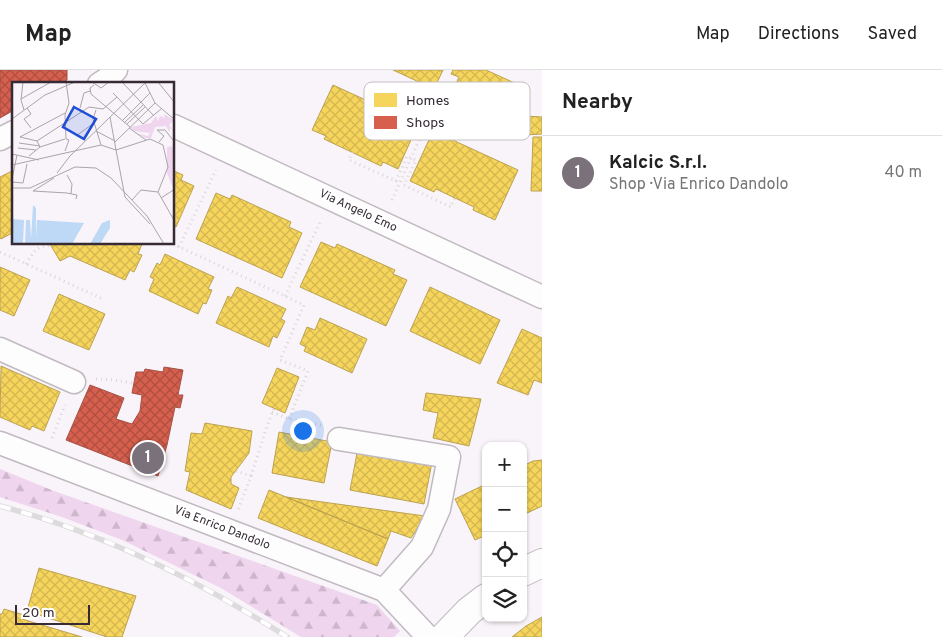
<!DOCTYPE html>
<html lang="en">
<head>
<meta charset="utf-8">
<style>
	:root { --surface:#fff; --page:#f2f2f2; --text:#222; --muted:#767676; --line:#e0e0e0; --accent:#7a717a }
	body { margin:0; font-family:Overpass,sans-serif; background:var(--page); color:var(--text) }
	.controls { position:absolute; right:15px; bottom:15px; display:grid; overflow:hidden; border-radius:10px; box-shadow:0 1px 4px #0004 }
	.controls button { width:45px; height:45px; display:grid; place-items:center; padding:0; border:0; border-bottom:1px solid var(--line); background:var(--surface); color:var(--text); font:25px sans-serif }
	.scale { position:absolute; left:15px; bottom:12px; width:75px; box-sizing:border-box; padding-left:5px; border:2px solid #362b35; border-top:0; font-size:14px; line-height:18px; white-space:nowrap; color:#362b35; -webkit-text-stroke:4px #fff; paint-order:stroke }
	.you { position:absolute; left:302px; top:360px; width:18px; height:18px; margin:-12px; border:4px solid #fff; border-radius:50%; background:#1a73e8; box-shadow:0 0 0 8px #1a73e833 }
	.badge { display:grid; place-items:center; width:32px; height:32px; border-radius:50%; background:var(--accent); color:#fff; font-size:16px; font-weight:700 }
	.pin { position:absolute; translate:-50% -50%; border:2px solid #fff; box-shadow:0 1px 5px #0006 }
	.list { margin:0; padding:0; list-style:none }
	h2 { display:flex; justify-content:space-between; align-items:center; height:65px; margin:0; padding:0 20px; font-size:21px }
	h2 small { font-size:16px; font-weight:400; color:var(--muted) }
	.list li { display:grid; grid-template-columns:32px 1fr auto; gap:15px; align-items:center; box-sizing:border-box; height:75px; padding:0 20px; border-top:1px solid var(--line) }
	.list b { display:block; font-size:19px; white-space:nowrap }
	.list p { margin:0; font-size:16px; white-space:nowrap; color:var(--muted) }
	.list em { font-size:16px; font-style:normal; color:var(--muted) }
	.icon { flex:none; width:28px; height:28px; fill:none; stroke:currentColor; stroke-width:2; stroke-linecap:round; stroke-linejoin:round }
	.map { position:relative; flex:none; width:542px; height:567px; overflow:hidden }
	header { display:flex; align-items:center; gap:30px; box-sizing:border-box; height:70px; padding:0 25px; background:var(--surface); border-bottom:1px solid var(--line) }
	header strong { font-size:24px }
	nav { display:flex; gap:28px; margin-inline-start:auto; font-size:18px }
	main { display:flex }
	aside { flex:1; background:var(--surface) }
	.map>svg:first-child { display:block }
	.forest { fill:url(#forest-firs) }
	.homes { fill:url(#homes-cross-hatch); stroke:#bca250 }
	.shops { fill:url(#shops-cross-hatch); stroke:#a65046 }
	.lines { fill:none; stroke-linecap:round; stroke-linejoin:round }
	.minor-casing { stroke:#c1bac1; stroke-width:25 }
	.primary-casing { stroke:#c1bac1; stroke-width:30 }
	.path { stroke:#d8d4d7; stroke-width:3; stroke-dasharray:1 4; stroke-linecap:butt }
	.minor { stroke:#fefdfe; stroke-width:22 }
	.primary { stroke:#fefdfe; stroke-width:28 }
	.rail-casing { stroke:#dddbdd; stroke-width:5.5 }
	.rail { stroke:#fff; stroke-width:4; stroke-dasharray:11; stroke-linecap:butt }
	.labels { text-anchor:middle; dominant-baseline:central; stroke-width:5; stroke-linejoin:round; paint-order:stroke }
	.street-label { font-size:12px; fill:#362b35; stroke:#fff }
	.inset-road { fill:none; stroke:#aba4ab; stroke-width:1 }
	.view { fill:#1d4ed8; fill-opacity:0.15; stroke:#1d4ed8; stroke-width:2.5 }
	.inset-edge { fill:none; stroke:#362b35; stroke-width:2.5 }
	.key { fill:#fff; stroke:#c3bfc2; stroke-width:1 }
	.key-label { font-size:14px; fill:#362b35 }
</style>
</head>
<body>
<header>
<strong>Map</strong>
<nav><a>Map</a><a>Directions</a><a>Saved</a></nav>
</header>
<main>
<div class="map">
<svg width="542" height="567" viewBox="0 0 542 567">
	<defs>
		<pattern id="forest-firs" width="22" height="20" patternUnits="userSpaceOnUse" patternTransform="scale(1.25)"><rect width="22" height="20" fill="#efd5ed"/><path d="M5 1l3.5 6h-7zM16 11l3.5 6h-7z" fill="#ceb7cc"/></pattern>
		<pattern id="homes-cross-hatch" width="8" height="8" patternUnits="userSpaceOnUse" patternTransform="scale(1.25)"><rect width="8" height="8" fill="#f6d55c"/><path d="M0 0l8 8M0 8l8-8" fill="none" stroke="#d4b751"/></pattern>
		<pattern id="shops-cross-hatch" width="8" height="8" patternUnits="userSpaceOnUse" patternTransform="scale(1.25)"><rect width="8" height="8" fill="#d6604d"/><path d="M0 0l8 8M0 8l8-8" fill="none" stroke="#ae4f41"/></pattern>
	</defs>
	<rect width="100%" height="100%" fill="#f9f4f9"/>
	<path class="forest" d="M0,399L54,421L377,535L400,561L394,567H301L221,518L122,470L62,447L0,427Z"/>
	<path class="homes" d="M393,0H443L434,19Z
		M453,0H486L530,20L514,56L450,27L459,7L451,4Z
		M333,15L418,54L398,99L383,92L381,96L324,69L326,66L312,60Z
		M524,46L542,47V64L524,65Z
		M433,61L518,100L495,150L473,140L474,137L436,119L434,122L410,111Z
		M533,67H542V121H531Z
		M14,100V162L1,169L0,168V107Z
		M174,101L183,105L181,110L194,116L176,157L174,156Z
		M216,123L230,129L232,125L291,152L289,157L302,163L282,208L196,169Z
		M321,172L335,178L337,174L395,200L393,204L407,210L386,256L300,217Z
		M50,174H142L138,184L142,185L134,202L130,200L125,210L70,186L60,191Z
		M165,184L214,207L208,219L212,220L206,234L203,233L198,244L149,221L154,209L150,207L157,193L160,195Z
		M0,197L30,210L14,246L0,240Z
		M237,217L286,239L281,249L285,251L277,268L273,266L269,277L216,253L228,226L231,228Z
		M430,217L500,250L480,294L410,261Z
		M59,224L105,244L89,280L43,261Z
		M320,248L367,269L352,303L304,281L306,277L300,274L307,257L315,260Z
		M522,259L542,268V313L534,310L528,325L497,313Z
		M1,296L60,322L44,361L32,356L30,360L0,347Z
		M277,298L299,307L285,343L262,333Z
		M426,323L481,329L469,376L433,368L438,343L423,340Z
		M205,353L252,361L249,383L231,407V414L239,418L231,439L186,420L190,402L185,401L191,363L202,364Z
		M279,362L332,372L324,413L272,403Z
		M358,378L432,392L424,434L350,420Z
		M542,390V436L523,445V396L533,391Z
		M486,414V465L475,470L455,429Z
		M269,420L388,469L377,496L258,448Z
		M286,427L425,446L411,468L391,461L388,469Z
		M39,498L136,526L122,567H107L27,541Z
		M4,539L24,545L22,549L82,567H0V544H2Z
		M542,547V567H512L526,556Z"/>
	<path class="shops" d="M0,0H67V10L61,14H14V40L0,48Z
		M164,297L183,300L178,325H183L180,338L175,337L167,375L158,406L66,370L90,315L124,328L116,349L132,354L140,341L142,325L132,323L136,302H144L145,299L163,302Z"/>
	<g class="lines">
		<g class="minor-casing">
			<path id="minor" d="M99,14L107,9L116,0
				M174,56L542,227
				M0,69L14,62
				M0,279L74,312
				M339,369L449,387L439,439L422,477L384,520
				M0,373L384,520L428,567"/>
		</g>
		<g class="primary-casing">
			<path id="primary" d="M523,502L542,493
				M444,567L469,541L486,528"/>
		</g>
		<path class="path" d="M352,82L349,90L396,111L407,86L416,90L404,115L451,137L455,127
			M392,130L436,33
			M173,174L304,235L280,290L308,301L289,349
			M179,177L216,100
			M0,182L103,229
			M26,194C33,183 37,174 52,176
			M285,226L321,150
			M96,309L114,310L133,313
			M272,342L289,349L321,355
			M52,368L65,335
			M236,401L251,406L238,440
			M251,406L265,362L274,338"/>
		<use href="#minor" class="minor"/>
		<use href="#primary" class="primary"/>
		<g class="rail-casing">
			<path id="rail" d="M0,436C88,459 169,496 248,543C261,551 274,558 287,567"/>
		</g>
		<use href="#rail" class="rail"/>
	</g>
	<g class="labels">
		<g class="street-label">
			<text transform="translate(358 141) rotate(25)">Via Angelo Emo</text>
			<text transform="translate(222 458) rotate(21)">Via Enrico Dandolo</text>
		</g>
	</g>
	<g transform="translate(12 12)">
		<rect width="162" height="162" fill="#f9f4f9"/>
		<path d="M152,32L162,38L157,43L162,50L158,46L157,50L154,44L143,45L139,56H134L123,51L136,54L138,51L122,49L118,45L159,40L119,45L139,41L144,34L146,39L148,34L153,36Z" fill="#efd5ed"/>
		<path d="M160,64L162,70L161,106L155,91V65Z" fill="#efd5ed"/>
		<path d="M21,123L24,126V157L25,138L72,141L60,162H13L14,138H18L19,157ZM0,137L12,138L11,162H0ZM98,138V146L88,162H78L90,141Z" fill="#bdd9f6"/>
		<path class="inset-road" d="M11,0L9,18L12,28M80,0L89,6L97,0M110,0L142,34M146,0L163,21M133,1L143,21L163,38M82,3L78,6L79,12L118,45M101,11L131,42L149,27M9,17L39,0M15,26L19,32L12,37L19,46M68,26L72,11L78,9M84,28L81,37L89,63M98,35L104,68M0,37L33,13L63,0M110,39L138,11M112,41L131,23M115,42L133,25M117,46L134,58M84,49L103,59M64,54L82,41M8,55L53,31M8,55L25,59L28,65M25,59L77,25L91,27L105,15M103,60L143,21M147,60L152,54L145,48H153L161,58L163,55M7,61L28,64M89,63L104,68L138,57L151,63L156,85L146,110L163,140M6,66L24,68M104,68L113,115L138,142M53,69L57,58L54,57L53,33L57,21L54,0M0,72L27,78M17,74L28,65L53,57M0,83L89,63M45,91L58,74L134,0M55,93L60,102L59,112M0,97L5,73M0,100L11,101L15,82M0,106H18L63,85L84,86L99,96L135,134L152,162M21,109L42,96M21,109L55,111L65,113L64,117M149,116L163,107M120,118L129,108L146,110"/>
		<path class="view" d="M62,25L84,37L72,57L51,45Z"/>
		<rect width="162" height="162" class="inset-edge"/>
	</g>
	<rect x="364" y="12" width="166" height="58" rx="8" class="key"/>
	<rect x="374" y="23" width="23" height="14" fill="#f6d55c"/>
	<rect x="374" y="46" width="23" height="13" fill="#d6604d"/>
	<g class="key-label">
		<text x="406" y="35">Homes</text>
		<text x="406" y="57">Shops</text>
	</g>
</svg>
<div class="controls">
<button>+</button>
<button>−</button>
<button><svg class="icon" aria-label="locate" viewBox="0 0 24 24"><circle cx="12" cy="12" r="6"/><path d="M12 2v4M12 18v4M2 12h4M18 12h4"/></svg></button>
<button><svg class="icon" aria-label="layers" viewBox="0 0 24 24"><path d="M12 4l9 5-9 5-9-5zM3 14l9 5 9-5"/></svg></button>
</div>
<div class="scale">20 m</div>
<div class="you"></div>
<div class="pin badge" style="left:148px;top:388px">1</div>
</div>
<aside>
<h2>Nearby<small></small></h2>
<ul class="list">
<li><span class="badge">1</span><div><b>Kalcic S.r.l.</b><p>Shop · Via Enrico Dandolo</p></div><em>40 m</em></li>
</ul>
</aside>
</main>
</body>
</html>
